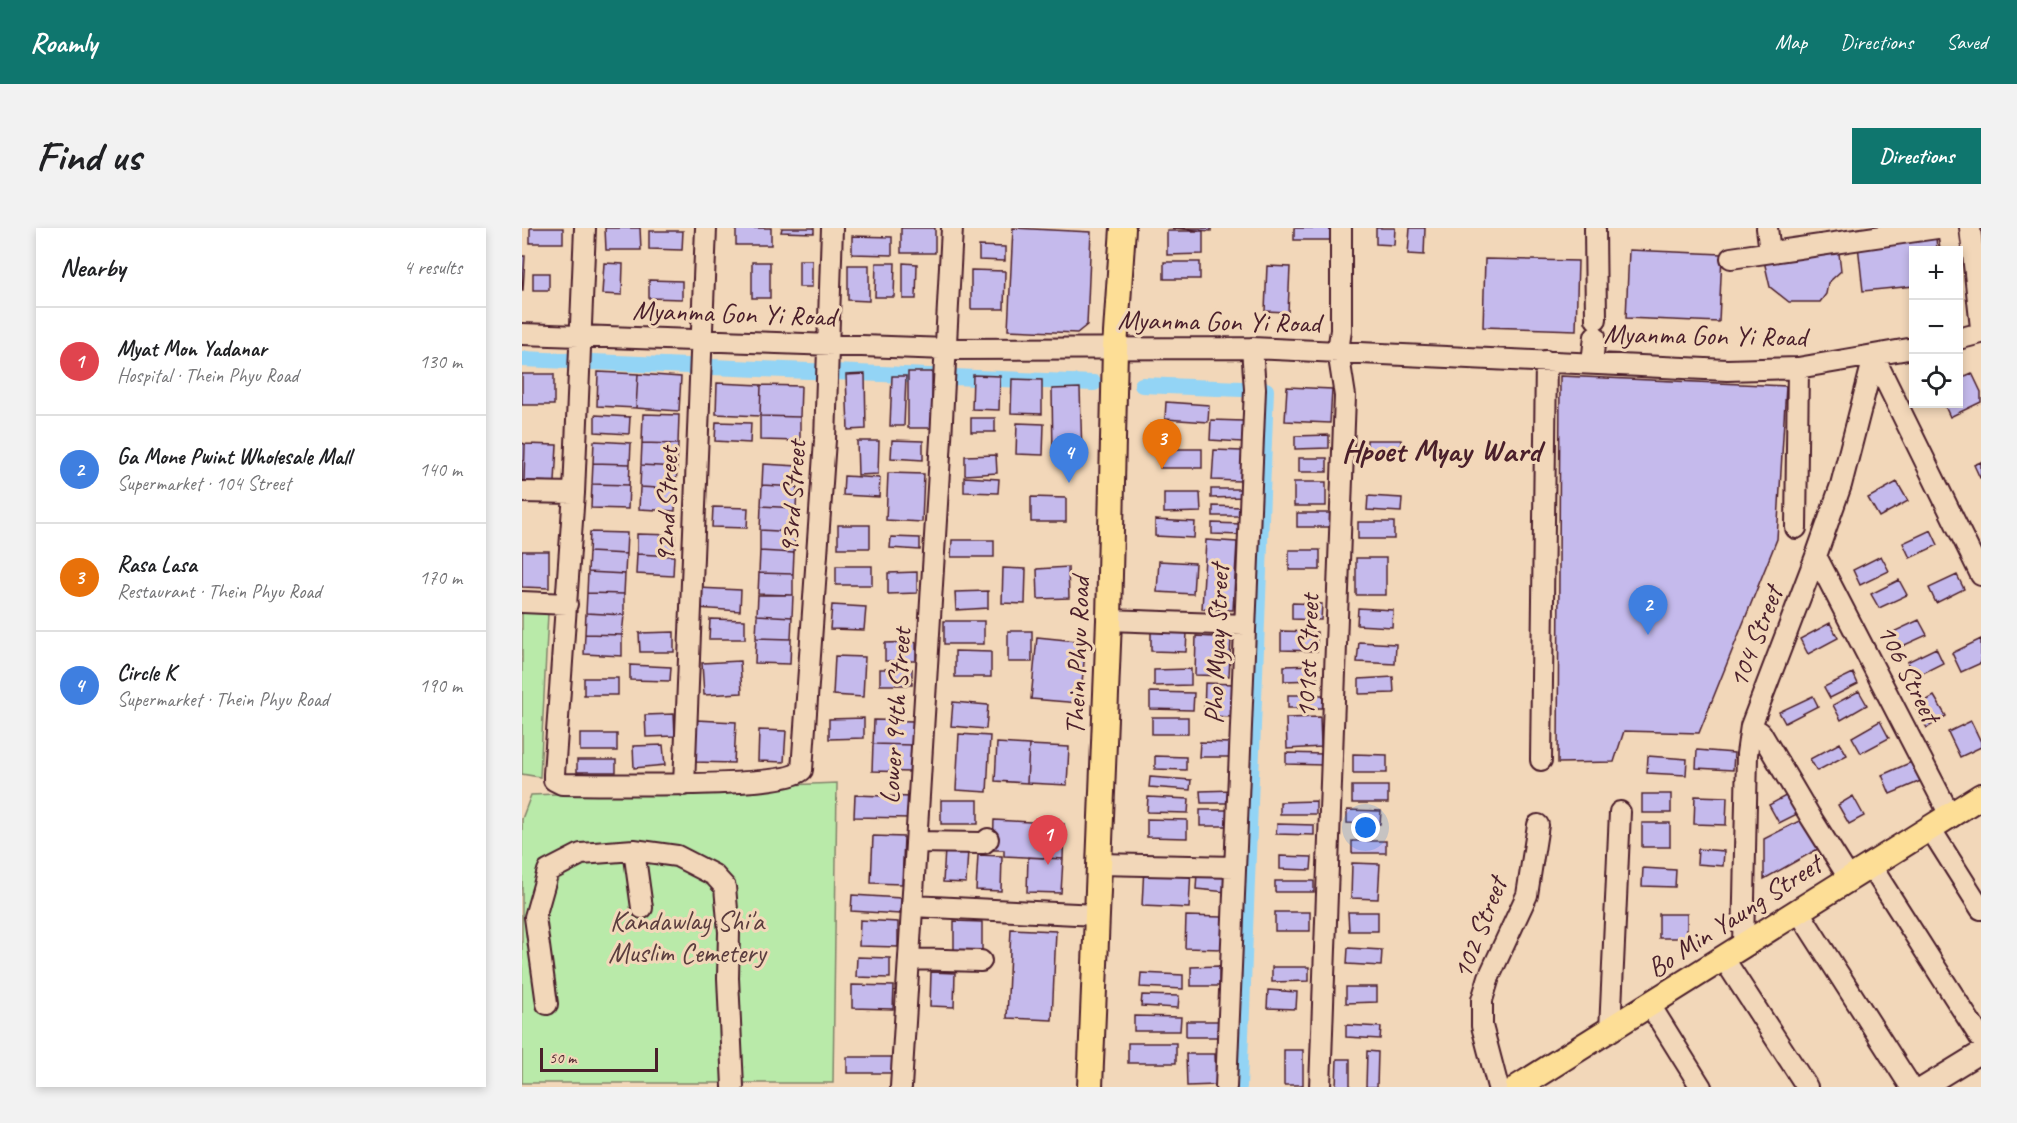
<!DOCTYPE html>
<html lang="en">
<head>
<meta charset="utf-8">
<style>
	:root { --surface:#fff; --page:#f2f2f2; --text:#202124; --muted:#757577; --line:#e0e0e0; --accent:#0f766e }
	body { margin:0; font-family:Caveat,sans-serif; background:var(--page); color:var(--text) }
	.controls { position:absolute; right:18px; top:18px; display:grid; overflow:hidden; border-radius:0px; box-shadow:0 3px 9px #0003 }
	.controls button { width:54px; height:54px; display:grid; place-items:center; padding:0; border:0; border-bottom:2px solid var(--line); background:var(--surface); color:var(--text); font:30px sans-serif }
	.scale { position:absolute; left:18px; bottom:15px; width:118px; box-sizing:border-box; padding-left:6px; border:3px solid #4a1f2b; border-top:0; font-size:16px; line-height:21px; white-space:nowrap; color:#4a1f2b; -webkit-text-stroke:4px #f2d7b9; paint-order:stroke }
	.you { position:absolute; left:844px; top:600px; width:21px; height:21px; margin:-15px; border:4px solid #fff; border-radius:50%; background:#1a73e8; box-shadow:0 0 0 9px #1a73e833 }
	.badge { display:grid; place-items:center; width:39px; height:39px; border-radius:50%; background:var(--accent); color:#fff; font-size:20px; font-weight:700 }
	.pin { position:absolute; translate:-50% -50px; filter:drop-shadow(0 2px 3px #0008) }
	.pin::after { content:''; position:absolute; top:32px; width:21px; height:18px; background:inherit; clip-path:polygon(0 0,100% 0,50% 100%) }
	.list { margin:0; padding:0; list-style:none }
	h2 { display:flex; justify-content:space-between; align-items:center; height:78px; margin:0; padding:0 24px; font-size:26px }
	h2 small { font-size:20px; font-weight:400; color:var(--muted) }
	.list li { display:grid; grid-template-columns:39px 1fr auto; gap:18px; align-items:center; box-sizing:border-box; height:108px; padding:0 24px; border-top:2px solid var(--line) }
	.list b { display:block; font-size:22px; white-space:nowrap }
	.list p { margin:0; font-size:20px; white-space:nowrap; color:var(--muted) }
	.list em { font-size:20px; font-style:normal; color:var(--muted) }
	.icon { flex:none; width:33px; height:33px; fill:none; stroke:currentColor; stroke-width:2; stroke-linecap:round; stroke-linejoin:round }
	.map { position:relative; flex:none; width:1459px; height:859px; overflow:hidden; border-radius:0px }
	header { display:flex; align-items:center; gap:36px; box-sizing:border-box; height:84px; padding:0 30px; background:var(--accent); color:#fff }
	header strong { font-size:28px }
	nav { display:flex; gap:33px; margin-inline-start:auto; font-size:21px }
	.intro { display:flex; align-items:center; justify-content:space-between; box-sizing:border-box; height:144px; padding:0 36px }
	h1 { margin:0; font-size:42px }
	.button { padding:15px 27px; border-radius:0px; background:var(--accent); color:#fff; font-size:21px; font-weight:700 }
	main { display:flex; gap:36px; padding:0 36px }
	aside { flex:1; background:var(--surface); border-radius:0px; box-shadow:0 3px 9px #0003 }
	.map>svg:first-child { display:block }
	.green { fill:#b9eaa9; stroke:#82846a; stroke-width:1.5 }
	.lines { fill:none; stroke-linecap:round; stroke-linejoin:round }
	.canal { stroke:#93d4f5; stroke-width:16 }
	.building { fill:#c5baec; stroke:#4a1f2b; stroke-width:1.5 }
	.minor-casing { stroke:#4a1f2b; stroke-width:24 }
	.major-casing { stroke:#4a1f2b; stroke-width:28 }
	.minor { stroke:#f2d7b9; stroke-width:20 }
	.major { stroke:#fdde96; stroke-width:24 }
	.labels { text-anchor:middle; dominant-baseline:central; stroke-width:6; stroke-linejoin:round; paint-order:stroke }
	.street-label { font-size:28px; fill:#4a1f2b; stroke:#f2d7b9 }
	.park-label { font-size:28px; fill:#5b3d3e; stroke:#f2d7b9 }
	.quarter-label { font-size:32px; font-weight:bold; fill:#4a1f2b; stroke:#f2d7b9 }
</style>
</head>
<body>
<header>
<strong>Roamly</strong>
<nav><a>Map</a><a>Directions</a><a>Saved</a></nav>
</header>
<div class="intro"><h1>Find us</h1><a class="button">Directions</a></div>
<main>
<aside>
<h2>Nearby<small>4 results</small></h2>
<ul class="list">
<li><span class="badge" style="background:#e0444e">1</span><div><b>Myat Mon Yadanar</b><p>Hospital · Thein Phyu Road</p></div><em>130 m</em></li>
<li><span class="badge" style="background:#3f7fe0">2</span><div><b>Ga Mone Pwint Wholesale Mall</b><p>Supermarket · 104 Street</p></div><em>140 m</em></li>
<li><span class="badge" style="background:#e8710a">3</span><div><b>Rasa Lasa</b><p>Restaurant · Thein Phyu Road</p></div><em>170 m</em></li>
<li><span class="badge" style="background:#3f7fe0">4</span><div><b>Circle K</b><p>Supermarket · Thein Phyu Road</p></div><em>190 m</em></li>
</ul>
</aside>
<div class="map">
<svg width="1459" height="859" viewBox="0 0 1459 859">
	<rect width="100%" height="100%" fill="#f2d7b9"/>
	<filter id="ink" filterUnits="userSpaceOnUse"><feTurbulence type="fractalNoise" baseFrequency=".0167" numOctaves="2"/><feDisplacementMap in="SourceGraphic" scale="12" xChannelSelector="R" yChannelSelector="G"/><feConvolveMatrix kernelMatrix="1 2 1 2 8 2 1 2 1" color-interpolation-filters="sRGB"/></filter>
	<g filter="url(#ink)">
		<path class="green" d="M0,384L26,385L18,549L0,546Z
			M315,555L311,855H0V591L9,567Z"/>
		<g class="lines">
			<path class="canal" d="M0,131L572,155
				M620,157L744,162L717,859"/>
		</g>
		<path class="building" d="M8,0H41V15H8Z
			M83,0H118L119,22H84Z
			M214,0H249V17H214Z
			M260,0H292V5L259,4Z
			M379,0H413V25H379Z
			M491,0L569,4L565,97L555,105L486,102Z
			M647,0H689V3Z
			M772,0H810V12H772Z
			M854,0H873L872,17L854,16Z
			M888,0H903L902,27L886,26Z
			M127,3H161L160,22L127,21Z
			M645,3H681V26L645,27Z
			M330,8L370,9V27L330,26Z
			M1414,9L1415,22H1392V58L1341,63L1336,17Z
			M457,18L483,19V33L457,32Z
			M1107,22L1200,26L1197,94L1104,90Z
			M1317,25L1319,43L1306,55L1304,66L1298,74H1267L1248,59L1242,33Z
			M0,28H3L1,62H0Z
			M963,31L1056,33L1054,102L961,99Z
			M277,32H290V59H277Z
			M230,34H248V70H230Z
			M642,34H678V51H642Z
			M82,35L101,36L100,67L80,66Z
			M354,35H373L372,69H353Z
			M381,35L395,36L394,71H381Z
			M326,37H347V73L326,72Z
			M745,38L768,39L766,84L743,83Z
			M449,42L483,43L482,81H449Z
			M11,45H27V62H11Z
			M127,52L160,53V71L127,70Z
			M76,144L116,146L114,180L75,178Z
			M386,144H410V200H386Z
			M1450,145L1459,164V174L1428,189L1422,176H1436V151Z
			M0,146H32V177H0Z
			M116,146L159,149L157,183L114,180Z
			M343,146L344,201L326,202L324,147Z
			M451,147L478,148L477,182L450,181Z
			M370,148H384L382,198H368Z
			M1038,148L1264,158L1255,311L1177,505L1102,503L1092,534L1036,535Z
			M490,151L520,152V186L489,185Z
			M195,155L239,157L238,188L194,186Z
			M239,157L279,158L278,189L238,188Z
			M765,159L810,161L808,195L763,193Z
			M558,160L560,227H531L530,161Z
			M644,174L687,177L686,194L643,191Z
			M121,186L157,187L156,216L120,215Z
			M73,187L108,189L107,206L73,204Z
			M238,188L278,189V213L238,212Z
			M449,190H473V204H449Z
			M689,192L721,193L720,214L688,212Z
			M194,194L229,195L228,215L193,213Z
			M495,195L522,196L521,227L494,226Z
			M807,207V220L773,221V208Z
			M370,212L401,213V232L369,230Z
			M845,212H879V228H845Z
			M72,213L109,215L108,236L71,235Z
			M335,213H357L356,246L336,247Z
			M0,215L3,216L2,253H0Z
			M120,215L156,216L155,239L119,237Z
			M3,216L35,217L33,254L2,253Z
			M638,221H680V240H638Z
			M692,222L720,223L718,253L690,252Z
			M474,227L475,245L443,247V228Z
			M777,230H805V244H777Z
			M1459,234V250H1458L1452,237Z
			M71,235L108,236L107,257L70,256Z
			M241,236L276,238L275,259L240,257Z
			M119,237L155,239L154,261L118,259Z
			M366,245L402,246L400,294L364,292Z
			M322,248L358,250L357,269L321,267Z
			M442,249L477,251L476,265L442,264Z
			M772,254H804V278H772Z
			M1375,254L1386,273L1357,289L1346,270Z
			M70,256L107,257L106,281L69,280Z
			M240,257L275,259L274,280L239,278Z
			M118,259L154,261L153,283L117,281Z
			M689,261H722V269L689,270Z
			M642,265H678L679,284L642,285Z
			M846,268L880,270L879,284L845,282Z
			M509,269L544,270V294H509Z
			M239,278L274,280L273,304L238,302Z
			M691,278L719,279V288H691Z
			M191,279L226,280L225,300L190,299Z
			M775,285H808V299H775Z
			M633,292L673,294L672,310L633,308Z
			M836,294H872V311H836Z
			M690,295L720,296V307L690,306Z
			M316,297H348V320H316Z
			M238,302L273,304L272,325L238,323Z
			M1409,302L1416,317L1388,330L1381,315Z
			M68,304L105,305L104,326L67,324Z
			M115,306L153,307L152,328L115,326Z
			M369,309L398,310V322L368,320Z
			M430,312H472V329H429Z
			M684,312L715,314L711,382L680,381Z
			M767,322H798V342H767Z
			M0,323H27V360L0,359Z
			M238,323L272,325L271,346L237,345Z
			M67,324L104,326L103,346L66,344Z
			M115,326L152,328L151,348L114,346Z
			M1359,328L1367,343L1338,357L1331,342Z
			M834,330H864V367H834Z
			M637,333L673,335L671,366L635,364Z
			M314,338H350V357H314Z
			M546,339L547,370L516,371L515,341Z
			M481,340L504,341L503,376L480,375Z
			M66,344L103,346L102,366L65,365Z
			M395,344V365L366,366V345Z
			M237,345L271,346V367L236,366Z
			M1435,347L1442,361L1414,375L1407,360Z
			M1377,352L1385,367L1357,380L1349,366Z
			M176,360L219,362L218,383L175,380Z
			M466,363V380L434,382L433,364Z
			M65,365L102,366V387L64,385Z
			M236,367H271L270,389L235,387Z
			M770,375L800,376L799,392L770,391Z
			M310,377L344,379L342,402L308,401Z
			M836,380L871,382L870,399L835,397Z
			M64,385L102,387L100,407L63,406Z
			M235,387L270,389L269,411L234,410Z
			M188,391L223,392V411H187Z
			M1397,392L1405,407L1376,420L1369,405Z
			M422,393H462V416H422Z
			M1308,395L1316,410L1286,426L1278,411Z
			M486,403H510V434H486Z
			M629,403L665,404L664,424L629,423Z
			M759,403L795,404V423L759,422Z
			M152,404V424H118L117,405Z
			M63,406L100,407V428L62,426Z
			M674,408L709,410L707,448L673,447Z
			M515,409L564,414L558,475L509,471Z
			M234,410L269,411L268,436L233,435Z
			M1459,411V435L1439,444L1430,425Z
			M394,414V433H363V415Z
			M837,414L874,416L873,436L835,434Z
			M1414,420L1421,435L1393,449L1385,434Z
			M433,423L469,424V449H433Z
			M313,428L343,429L341,469L311,467Z
			M218,433L220,465L182,467L180,435Z
			M108,437L149,439L148,453L108,452Z
			M794,437L795,452L762,453V438Z
			M358,441H390V457H358Z
			M669,441V457L632,458V442Z
			M1331,445L1336,456L1308,470L1302,459Z
			M871,449L872,465L837,466V451Z
			M62,450H96V467H62Z
			M683,455L713,456L712,489L682,488Z
			M1337,463L1345,477L1319,492L1311,477Z
			M628,464L672,465L671,482L628,481Z
			M766,467H801V480H766Z
			M1291,468L1296,478L1263,495L1257,484Z
			M1412,468L1424,488L1405,500L1393,479Z
			M431,474L466,477L464,501L429,498Z
			M152,486L153,508L124,509L123,487Z
			M630,489H666V506H630Z
			M798,489L799,519L765,521L764,490Z
			M342,490V510L307,511V491Z
			M174,492L214,494L212,535L172,534Z
			M352,492L391,493L390,517L351,516Z
			M1358,493L1367,510L1339,525L1330,509Z
			M1449,493L1459,514V519L1438,529L1426,504Z
			M237,502L264,503L262,534L236,533Z
			M58,506H95V523H58Z
			M437,506L468,508L465,564L434,562Z
			M678,514L708,515V529H677Z
			M475,515L507,517L505,555L473,553Z
			M1318,515L1325,527L1295,543L1288,531Z
			M351,516L390,517L389,544L350,543Z
			M141,517L143,537L112,540L111,518Z
			M507,517L547,519L545,557L505,555Z
			M1175,522L1212,525L1211,542L1174,540Z
			M764,525L801,526V537L764,536Z
			M831,526L865,527V545H831Z
			M633,528L664,529V542L633,541Z
			M1126,528L1165,531L1164,547L1125,545Z
			M55,532H94V544H55Z
			M1392,533L1401,552L1368,566L1360,547Z
			M628,549L669,552L668,562L627,559Z
			M830,558H866V575H830Z
			M712,562L713,575H679L678,563Z
			M1271,564L1281,583L1257,595L1247,577Z
			M1120,566H1149V585H1120Z
			M333,567L389,569V590L332,589Z
			M1173,568L1205,569L1204,597L1172,596Z
			M1331,568L1342,588L1327,596L1316,577Z
			M626,569L667,571L666,585L625,584Z
			M419,572H456V596H419Z
			M794,573V586H758V574Z
			M678,582H709V598H678Z
			M825,582L859,583L858,596L825,595Z
			M1285,589L1303,617L1242,651V611Z
			M625,591L665,592V610L625,609Z
			M472,592L542,596L541,631L482,628V622H471Z
			M1120,595H1148V619H1120Z
			M755,596L792,597V607L754,606Z
			M351,608L382,609L380,656L349,655Z
			M830,613H864V625H830Z
			M423,621L446,622L444,655L421,654Z
			M1176,621L1202,623L1201,638L1175,636Z
			M456,627L480,628L479,663L454,662Z
			M758,628L790,629L789,642L758,641Z
			M506,629L541,631L539,665L505,664Z
			M830,635L858,636L856,671L829,670Z
			M622,638L669,640L667,680L620,678Z
			M1121,640L1154,642L1153,659L1120,658Z
			M675,645L706,647L705,664L674,661Z
			M753,653H792V664H753Z
			M330,667L379,670L378,686L329,683Z
			M753,684H788V703H753Z
			M826,684H856V703H827Z
			M1137,686H1165V710H1137Z
			M664,688L700,689V721L663,720Z
			M338,692L376,694V719L337,718Z
			M432,693L460,694V728H432Z
			M489,701L534,703L530,792L485,790Z
			M826,720L860,722L859,738L825,736Z
			M335,729L368,730V750L334,749Z
			M697,738V758H669V739Z
			M750,739H787V753L750,754Z
			M409,744L433,745L432,779L408,778Z
			M619,745L661,747V761L618,759Z
			M330,757L372,758L371,781L330,780Z
			M824,759H855V774L824,775Z
			M746,762L775,764L774,781L745,780Z
			M620,767L657,768L656,780L619,778Z
			M612,788L659,789L658,803H612Z
			M664,793H700V809H664Z
			M824,797L859,799L858,811L824,809Z
			M606,815H654V835H606Z
			M762,822H781V857H762Z
			M845,823L856,824L855,859H844Z
			M664,826H693L694,857L665,858Z
			M325,829H371V845H325Z
			M815,831H828V859H814Z"/>
		<g class="lines">
			<g class="minor-casing">
				<path id="minor" d="M63,0L52,265L32,546V552L40,556C75,556 263,561 280,542L303,212L310,0
					M1073,0L1074,91
					M1245,0L1248,24
					M1426,0L1429,22
					M1448,0L1459,100
					M1209,30L1415,0
					M0,106L425,121L730,120L1205,142L1276,140L1392,120
					M1436,111L1459,105
					M1352,129L1459,347
					M1070,135L1073,108
					M0,264L52,265
					M1274,300L1276,140
					M1294,328L1429,589
					M0,374L45,376
					M587,392L723,397
					M1229,498L1239,505L1288,588L1327,650
					M1019,532L1024,133
					M162,557L184,0
					M1408,600L1459,681
					M394,614L458,615H462L466,611
					M112,622L120,680
					M577,636L713,639
					M1349,638L1459,811
					M390,678L575,687
					M1277,684L1389,859
					M1221,719L1225,526L1229,498L1294,328L1319,257L1352,129
					M387,731L459,733
					M1202,731L1285,859
					M25,776L13,689L26,643L59,626L112,622L155,628L192,647L203,659L207,704L206,750L211,859
					M1128,777L1179,859
					M1088,802L1098,584
					M379,859L419,211L430,0
					M704,859L733,161L730,120
					M798,859L823,168L816,123L819,102V0
					M976,859L960,798V772L967,749L1005,667L1016,597
					M1402,859L1459,824"/>
			</g>
			<g class="major-casing">
				<path id="major" d="M568,859L587,392L593,120L601,0
					M996,859L1459,568"/>
			</g>
			<use href="#minor" class="minor"/>
			<use href="#major" class="major"/>
		</g>
	</g>
	<g class="labels">
		<g class="street-label">
			<text transform="translate(212 85) rotate(2)">Myanma Gon Yi Road</text>
			<text transform="translate(697 93) rotate(1)">Myanma Gon Yi Road</text>
			<text transform="translate(1183 107) rotate(1)">Myanma Gon Yi Road</text>
			<text transform="translate(270 269) rotate(-86)">93rd Street</text>
			<text transform="translate(144 277) rotate(-88)">92nd Street</text>
			<text transform="translate(1233 409) rotate(-69)">104 Street</text>
			<text transform="translate(694 416) rotate(-88)">Pho Myay Street</text>
			<text transform="translate(555 428) rotate(-88)">Thein Phyu Road</text>
			<text transform="translate(785 428) rotate(-88)">101st Street</text>
			<text transform="translate(1387 445) rotate(63)">106 Street</text>
			<text transform="translate(373 488) rotate(-86)">Lower 94th Street</text>
			<text transform="translate(1212 688) rotate(-33)">Bo Min Yaung Street</text>
			<text transform="translate(957 700) rotate(-69)">102 Street</text>
		</g>
		<g class="park-label">
			<text x="165" y="692">Kandawlay Shi'a<tspan x="165" dy="32">Muslim Cemetery</tspan></text>
		</g>
		<g class="quarter-label">
			<text x="919" y="222">Hpoet Myay Ward</text>
		</g>
	</g>
</svg>
<div class="controls">
<button>+</button>
<button>−</button>
<button><svg class="icon" aria-label="locate" viewBox="0 0 24 24"><circle cx="12" cy="12" r="6"/><path d="M12 2v4M12 18v4M2 12h4M18 12h4"/></svg></button>
</div>
<div class="scale">50 m</div>
<div class="you"></div>
<div class="pin badge" style="left:526px;top:637px;background:#e0444e">1</div>
<div class="pin badge" style="left:1126px;top:407px;background:#3f7fe0">2</div>
<div class="pin badge" style="left:640px;top:241px;background:#e8710a">3</div>
<div class="pin badge" style="left:547px;top:255px;background:#3f7fe0">4</div>
</div>
</main>
</body>
</html>
